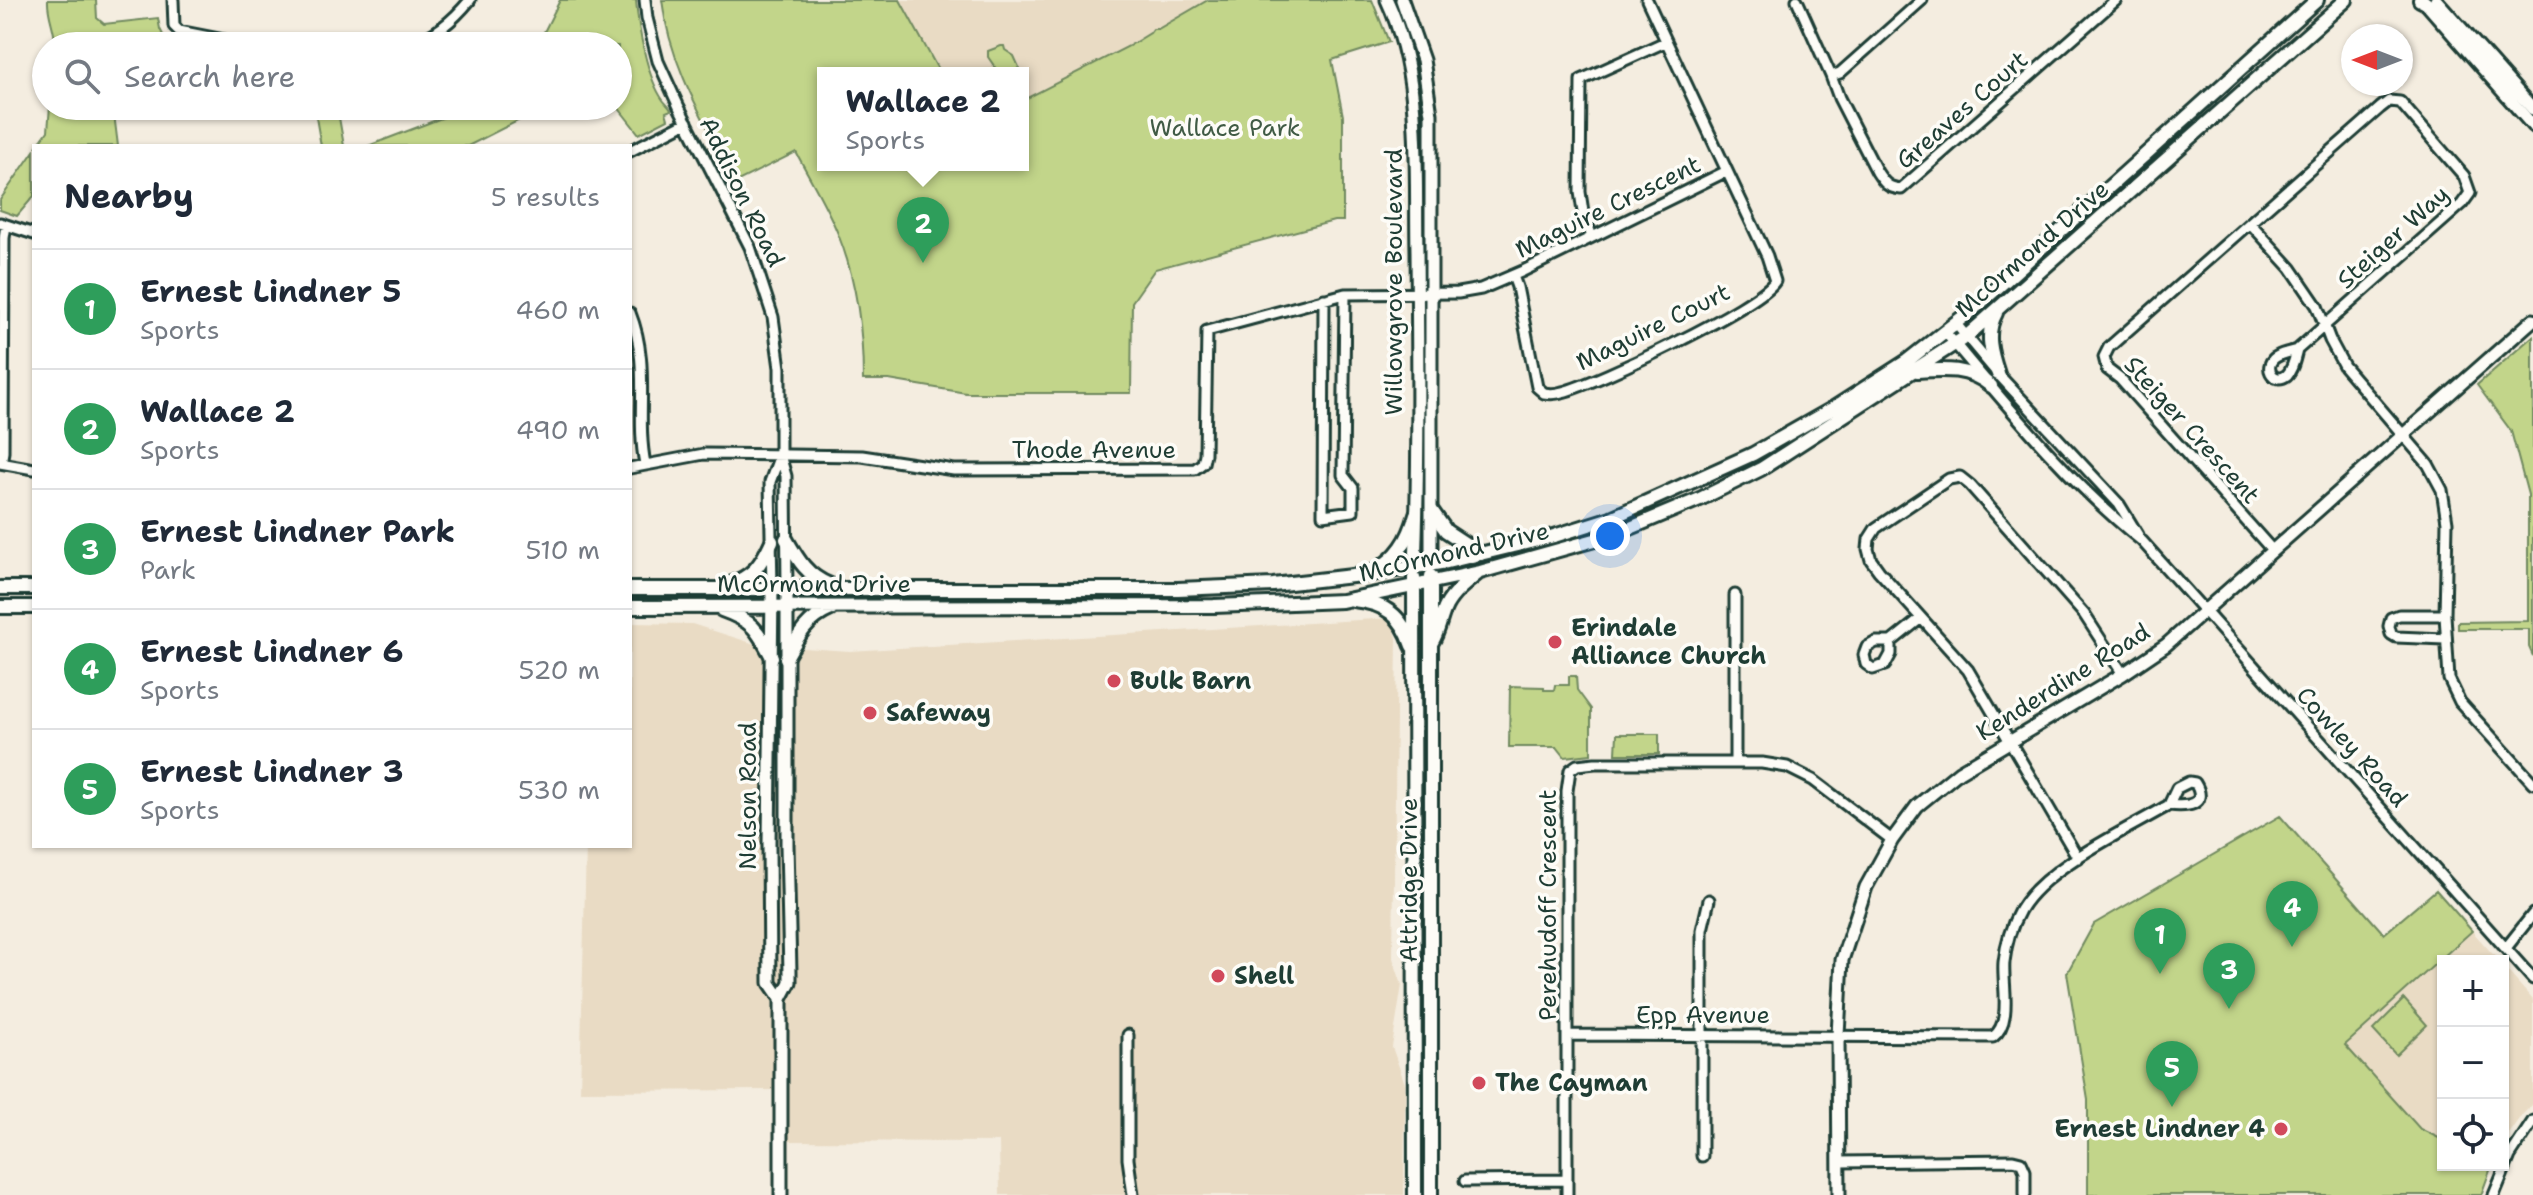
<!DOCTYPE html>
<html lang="en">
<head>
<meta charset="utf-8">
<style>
	:root { --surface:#fff; --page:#f2f2f3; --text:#1f2937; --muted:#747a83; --line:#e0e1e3; --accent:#d1495b }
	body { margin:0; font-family:"Shantell Sans",sans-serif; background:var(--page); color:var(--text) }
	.controls { position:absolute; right:24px; bottom:24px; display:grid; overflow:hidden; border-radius:0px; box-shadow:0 2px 6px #0004 }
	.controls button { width:72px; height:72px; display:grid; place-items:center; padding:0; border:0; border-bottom:2px solid var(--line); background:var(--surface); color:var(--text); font:40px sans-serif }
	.compass { position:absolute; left:2341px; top:24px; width:72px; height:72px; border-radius:50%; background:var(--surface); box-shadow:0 2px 6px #0004; rotate:270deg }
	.you { position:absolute; left:1610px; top:536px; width:28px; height:28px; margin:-20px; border:6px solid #fff; border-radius:50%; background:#1a73e8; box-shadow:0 0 0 12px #1a73e833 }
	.badge { display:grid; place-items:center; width:52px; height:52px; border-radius:50%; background:var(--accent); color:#fff; font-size:26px; font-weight:700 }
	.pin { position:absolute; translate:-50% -66px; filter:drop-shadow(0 2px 4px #0008) }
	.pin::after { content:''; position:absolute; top:42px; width:28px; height:24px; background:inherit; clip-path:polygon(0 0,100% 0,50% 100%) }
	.popup { position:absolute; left:817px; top:67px; width:212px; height:104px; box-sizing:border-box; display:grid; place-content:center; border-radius:0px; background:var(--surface); filter:drop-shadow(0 2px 6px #0005); font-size:26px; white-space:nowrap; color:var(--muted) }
	.popup b { font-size:30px; color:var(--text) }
	.popup::after { content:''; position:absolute; left:50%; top:100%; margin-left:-16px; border:16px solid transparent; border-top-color:var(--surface) }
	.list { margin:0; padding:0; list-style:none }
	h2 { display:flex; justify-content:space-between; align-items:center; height:104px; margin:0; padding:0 32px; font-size:34px }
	h2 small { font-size:26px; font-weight:400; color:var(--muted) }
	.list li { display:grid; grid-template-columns:52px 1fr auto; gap:24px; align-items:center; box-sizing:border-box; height:120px; padding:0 32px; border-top:2px solid var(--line) }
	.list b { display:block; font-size:30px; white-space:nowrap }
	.list p { margin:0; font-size:26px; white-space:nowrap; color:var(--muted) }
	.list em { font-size:26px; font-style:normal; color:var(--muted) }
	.icon { flex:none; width:44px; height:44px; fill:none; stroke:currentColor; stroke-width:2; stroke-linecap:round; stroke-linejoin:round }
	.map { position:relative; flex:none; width:2533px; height:1195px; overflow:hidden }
	.search { position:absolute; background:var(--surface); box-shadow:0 2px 6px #0004; left:32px; top:32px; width:600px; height:88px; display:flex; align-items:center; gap:20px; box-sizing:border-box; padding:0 28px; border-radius:44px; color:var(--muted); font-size:30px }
	.panel { position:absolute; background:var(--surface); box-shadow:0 2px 6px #0004; left:32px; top:144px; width:600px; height:704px; border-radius:0px }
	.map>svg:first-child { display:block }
	.built { fill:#e9dbc4 }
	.green { fill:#c2d58a; stroke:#70895f; stroke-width:2 }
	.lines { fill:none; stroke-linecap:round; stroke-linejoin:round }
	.minor-casing { stroke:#1f3d34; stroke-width:15 }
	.tertiary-casing { stroke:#1f3d34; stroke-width:17 }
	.secondary-casing { stroke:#1f3d34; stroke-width:18 }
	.minor { stroke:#fdfcf7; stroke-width:9 }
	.tertiary { stroke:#fdfcf7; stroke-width:11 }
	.secondary { stroke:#fdfcf7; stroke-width:12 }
	.poi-dot { fill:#d1495b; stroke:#fdfcf7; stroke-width:3 }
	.labels { text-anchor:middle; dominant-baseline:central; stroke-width:7; stroke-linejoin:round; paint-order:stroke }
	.street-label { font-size:24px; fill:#1f3d34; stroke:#fdfcf7 }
	.park-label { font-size:24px; fill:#405b45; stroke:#fdfcf7 }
	.poi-label { font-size:24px; font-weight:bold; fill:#1f3d34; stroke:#fdfcf7; text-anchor:start }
</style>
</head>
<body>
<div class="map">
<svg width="2533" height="1195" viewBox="0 0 2533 1195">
	<rect width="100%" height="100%" fill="#f4ede0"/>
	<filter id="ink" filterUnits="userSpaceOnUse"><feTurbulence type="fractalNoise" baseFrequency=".0125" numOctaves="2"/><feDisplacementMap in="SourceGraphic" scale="16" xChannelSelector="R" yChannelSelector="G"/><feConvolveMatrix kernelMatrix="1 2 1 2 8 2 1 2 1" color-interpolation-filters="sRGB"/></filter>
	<g filter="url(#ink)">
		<path class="built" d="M900,0H1208L1129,46L1023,100V73H940Z
			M1391,618L1397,638L1393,958L1402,985L1392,1047L1405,1084L1404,1195H1000L999,1142L780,1141V1090L580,1091L586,846H630V623L692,624L758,645L850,651Z
			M2472,931L2499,961H2443V1140L2420,1129L2345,1045Z
			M2503,966L2533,1000V1104L2521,1116L2503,1141Z"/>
		<path class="green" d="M48,0H96L97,18L104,24L158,18L160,29L164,37L161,41L117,46H55C56,30 47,16 48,0Z
			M560,0H636C638,27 647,78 663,100C665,103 669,106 671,110L666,112L668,119L639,134L617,106L618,46H537Z
			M662,0H900L940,73H823V165H1023V100L1129,46L1150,33L1153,29H1158L1208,0H1372L1389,42L1332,60L1343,116V221H1334L1155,269L1132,302L1131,393H966L889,380H863C863,330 857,281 838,234C827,206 810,179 796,152L736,182C706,123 670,67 662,0Z
			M1001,46H1004L1005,50L1014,56L1019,67L1016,71L999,73L988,57V51Z
			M50,106H113L118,146H37L48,131Z
			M314,106H337L344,146H321Z
			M473,106H547L468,146H368Z
			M34,151V196L17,216L0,210V200Z
			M2533,336V656L2529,647V629H2458V622L2528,621V495L2511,431L2477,385Z
			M1569,676H1576L1577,690L1591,709V754L1565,757L1557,747H1509L1510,686L1544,687V690H1554L1555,685H1569Z
			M1617,734H1659V754H1616Z
			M2280,816L2384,934L2436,890L2472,931L2345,1045L2420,1129L2443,1140V1165H2492L2481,1195H2088V1100L2067,973L2094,924Z
			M2404,999L2427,1025L2396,1055L2373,1030Z"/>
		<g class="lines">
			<g class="minor-casing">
				<path id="minor" d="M173,0L174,26L179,31L255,46
					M645,0L647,18L658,61L679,107L750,247L773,317L780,368V455L786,476L787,589
					M1797,0L1831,76L1840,73L1922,0
					M408,46C434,36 452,22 470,0
					M1831,76L1839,98L1877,172C1884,183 1888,188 1901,189L2116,0
					M630,151L687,122
					M0,223L34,234
					M2250,223L2291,268L2317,306L2330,340L2344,366L2428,464L2442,490L2447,522L2445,615L2449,679L2460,702L2533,783
					M1592,237L1583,212L1580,192L1581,80L1665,42
					M1513,276L1517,287L1537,387L1544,393C1550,394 1556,394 1562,392C1597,383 1759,307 1775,281L1767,256L1727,171
					M1324,299L1323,515L1353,511V488L1343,475L1345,294
					M630,313C651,366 635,413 645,464
					M1956,324L1998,374L2119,504L2138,535
					M1945,332C2007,405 2068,482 2142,541L2533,979
					M2297,350C2295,358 2293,369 2287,375C2273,386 2261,364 2278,356C2283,353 2291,352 2297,350Z
					M0,463L34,469
					M1,463L3,452L4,238L6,225
					M630,468L704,454L862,456L954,470L1195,469L1203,463L1205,454L1207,331L1345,294L1458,293L1481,289L1523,271L1727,171L1647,0
					M2273,551L2120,379L2107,369L2104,357L2109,347L2380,108L2389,101L2400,102L2464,176L2470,193L2462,204L2297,350
					M772,589L770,482L780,455
					M1735,595V763
					M2445,615H2399L2391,618L2389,626L2391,634L2396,637L2445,639
					M1891,642V654L1885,665L1873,669L1866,664L1864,655L1867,647L1876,642H1891L1921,618
					M2189,782L2195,783C2209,806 2186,807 2169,805L2177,788Z
					M2078,858L1968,670L1879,571L1871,560L1868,549L1869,539L1876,528L1949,479L1960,477L1970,485L2084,614L2123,674
					M2506,948L2533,914
					M1128,1035V1159L1133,1195
					M1568,1035L1993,1037C2013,1022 2002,984 2004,962C2006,943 2011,926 2020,910C2045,867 2125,831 2169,805
					M1702,1156V930L1709,900
					M1839,1162L2013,1160L2021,1162L2025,1171V1195
					M1465,1181L1567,1180
					M1567,1195V791L1570,770L1577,765L1595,763H1762L1787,767L1813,780L1892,840
					M2494,1195L2510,1156L2533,1121"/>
			</g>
			<g class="tertiary-casing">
				<path id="tertiary" d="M1387,0C1423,78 1415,167 1417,251C1418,356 1419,462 1415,567
					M1402,0L1423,60L1431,114V564
					M2423,0L2533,126
					M2436,0L2533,109
					M772,589L769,844L770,983L781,999
					M781,1195V999L790,982V972L787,845V589
					M1839,1195L1838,1035L1842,960L1866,887L1892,840L1917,806L1959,772L2123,674L2166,645L2533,320"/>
			</g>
			<g class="secondary-casing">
				<path id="secondary" d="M2420,0L2426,3
					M1996,313C1985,333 1991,353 1998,374
					M1917,371C1944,369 1969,367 1991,386
					M1432,511L1446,531L1481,554
					M786,539C798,560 807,576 830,585
					M1375,571C1398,557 1409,540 1416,514
					M1414,578L1415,1195
					M727,585C753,577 761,565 772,541
					M0,588H34
					M630,589H1178L1273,585L1370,574L1447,562L1554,536L1611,518L1753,454L1832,409L1907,361L1977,306L2317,0
					M1353,600C1385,603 1402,615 1412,646
					M0,607H34
					M630,607L1214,606L1342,601L1480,572L1616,534L1700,499L1761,469L1967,336L2346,0
					M722,610C753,621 757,629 772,657
					M1432,642C1439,631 1440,618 1446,606C1453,593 1466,583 1477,574
					M786,658C798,636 807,619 831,609
					M1431,1195V576"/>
			</g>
			<use href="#minor" class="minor"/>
			<use href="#tertiary" class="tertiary"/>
			<use href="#secondary" class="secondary"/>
		</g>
	</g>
	<g class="poi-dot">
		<circle cx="1555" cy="642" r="8"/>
		<circle cx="1114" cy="681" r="8"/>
		<circle cx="870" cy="713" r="8"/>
		<circle cx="1218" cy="976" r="8"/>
		<circle cx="1479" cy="1083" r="8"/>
		<circle cx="2281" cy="1129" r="8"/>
	</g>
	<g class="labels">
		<g class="street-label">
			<text transform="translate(1962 110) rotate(-41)">Greaves Court</text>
			<text transform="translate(742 192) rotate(64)">Addison Road</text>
			<text transform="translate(1608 207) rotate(-26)">Maguire Crescent</text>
			<text transform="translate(2393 237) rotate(-42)">Steiger Way</text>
			<text transform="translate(2032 249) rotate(-41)">McOrmond Drive</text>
			<text transform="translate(1394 282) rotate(-90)">Willowgrove Boulevard</text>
			<text transform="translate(1653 327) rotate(-26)">Maguire Court</text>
			<text transform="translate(2192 430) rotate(48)">Steiger Crescent</text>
			<text x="1094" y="450">Thode Avenue</text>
			<text transform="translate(1454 552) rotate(-13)">McOrmond Drive</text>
			<text x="814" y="584">McOrmond Drive</text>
			<text transform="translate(2063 682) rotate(-32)">Kenderdine Road</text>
			<text transform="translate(2352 747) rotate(48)">Cowley Road</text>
			<text transform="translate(748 796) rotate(-90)">Nelson Road</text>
			<text transform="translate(1409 880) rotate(-90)">Attridge Drive</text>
			<text transform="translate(1548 905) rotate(-90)">Perehudoff Crescent</text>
			<text x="1703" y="1015">Epp Avenue</text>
		</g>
		<g class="park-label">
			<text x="1225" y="128">Wallace Park</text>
		</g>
		<g class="poi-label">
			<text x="1571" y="628">Erindale<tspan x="1571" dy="28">Alliance Church</tspan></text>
			<text x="1130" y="681">Bulk Barn</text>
			<text x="886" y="713">Safeway</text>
			<text x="1234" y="976">Shell</text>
			<text x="1495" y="1083">The Cayman</text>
			<text x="2265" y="1129" text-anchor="end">Ernest Lindner 4</text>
		</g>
	</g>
</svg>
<div class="controls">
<button>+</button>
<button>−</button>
<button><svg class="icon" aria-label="locate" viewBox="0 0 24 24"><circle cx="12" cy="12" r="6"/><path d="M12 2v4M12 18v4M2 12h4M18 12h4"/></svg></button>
</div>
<svg class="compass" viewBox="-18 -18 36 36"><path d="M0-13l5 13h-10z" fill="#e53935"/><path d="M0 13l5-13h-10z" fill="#747a83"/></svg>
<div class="you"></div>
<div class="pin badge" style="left:2160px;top:974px;background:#2e9e5b">1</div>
<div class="pin badge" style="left:923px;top:263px;background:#2e9e5b">2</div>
<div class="popup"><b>Wallace 2</b>Sports</div>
<div class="pin badge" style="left:2229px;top:1009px;background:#2e9e5b">3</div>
<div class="pin badge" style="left:2292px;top:947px;background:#2e9e5b">4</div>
<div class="pin badge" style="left:2172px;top:1107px;background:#2e9e5b">5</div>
<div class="search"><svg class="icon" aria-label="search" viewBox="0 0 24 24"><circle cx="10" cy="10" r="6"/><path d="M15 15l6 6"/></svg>Search here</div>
<section class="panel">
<h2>Nearby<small>5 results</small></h2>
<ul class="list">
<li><span class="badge" style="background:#2e9e5b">1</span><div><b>Ernest Lindner 5</b><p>Sports</p></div><em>460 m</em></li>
<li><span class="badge" style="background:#2e9e5b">2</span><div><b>Wallace 2</b><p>Sports</p></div><em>490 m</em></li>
<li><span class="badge" style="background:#2e9e5b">3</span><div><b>Ernest Lindner Park</b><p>Park</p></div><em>510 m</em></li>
<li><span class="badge" style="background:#2e9e5b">4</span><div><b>Ernest Lindner 6</b><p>Sports</p></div><em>520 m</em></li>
<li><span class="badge" style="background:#2e9e5b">5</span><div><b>Ernest Lindner 3</b><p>Sports</p></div><em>530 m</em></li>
</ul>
</section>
</div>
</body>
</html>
